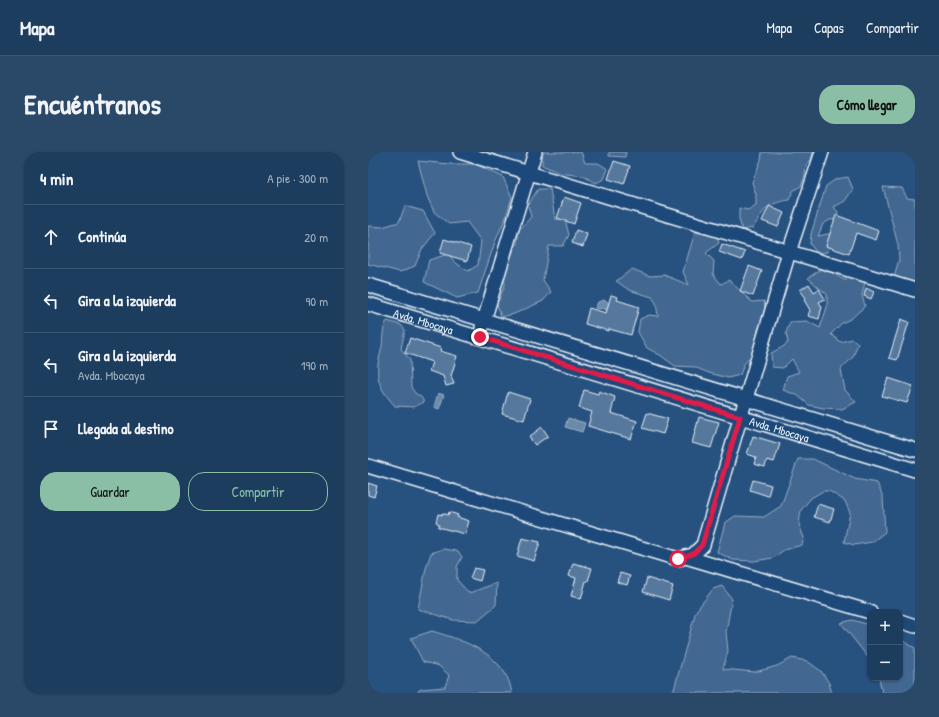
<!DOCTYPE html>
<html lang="es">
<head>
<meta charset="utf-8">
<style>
	:root { --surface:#1d3d5f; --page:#2a4868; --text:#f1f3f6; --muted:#a0aebd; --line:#3b5674; --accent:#8abfa5 }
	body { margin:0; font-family:"Patrick Hand",sans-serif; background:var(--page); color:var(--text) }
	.controls { position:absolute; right:12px; bottom:12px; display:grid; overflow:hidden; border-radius:8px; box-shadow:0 1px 3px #0004 }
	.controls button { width:36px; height:36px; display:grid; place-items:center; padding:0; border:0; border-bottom:1px solid var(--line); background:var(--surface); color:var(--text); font:20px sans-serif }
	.stop { position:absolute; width:12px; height:12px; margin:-9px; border:3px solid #e11d48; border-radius:50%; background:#fff }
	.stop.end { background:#e11d48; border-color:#fff; box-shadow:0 1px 4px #0008 }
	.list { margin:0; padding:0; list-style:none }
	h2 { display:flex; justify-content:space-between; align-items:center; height:52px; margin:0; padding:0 16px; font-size:17px }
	h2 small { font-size:13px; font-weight:400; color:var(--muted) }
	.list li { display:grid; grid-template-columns:26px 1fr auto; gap:12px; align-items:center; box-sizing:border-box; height:64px; padding:0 16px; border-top:1px solid var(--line) }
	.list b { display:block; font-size:15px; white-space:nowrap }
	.list p { margin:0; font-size:13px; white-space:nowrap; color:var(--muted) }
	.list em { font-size:13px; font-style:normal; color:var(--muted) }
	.actions { display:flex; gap:8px; padding:12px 16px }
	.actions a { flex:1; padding:9px 0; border:1px solid var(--accent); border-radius:16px; text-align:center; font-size:14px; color:var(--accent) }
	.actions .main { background:var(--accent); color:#111 }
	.icon { flex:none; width:22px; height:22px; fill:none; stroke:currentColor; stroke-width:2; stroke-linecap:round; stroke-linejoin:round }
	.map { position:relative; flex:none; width:547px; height:541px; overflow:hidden; border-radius:16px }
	header { display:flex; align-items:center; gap:24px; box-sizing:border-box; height:56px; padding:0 20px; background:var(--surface); border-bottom:1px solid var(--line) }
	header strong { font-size:19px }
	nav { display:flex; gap:22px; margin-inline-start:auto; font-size:14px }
	.intro { display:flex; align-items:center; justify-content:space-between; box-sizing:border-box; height:96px; padding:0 24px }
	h1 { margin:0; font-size:28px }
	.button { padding:10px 18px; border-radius:16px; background:var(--accent); color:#111; font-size:14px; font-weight:700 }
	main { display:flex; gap:24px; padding:0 24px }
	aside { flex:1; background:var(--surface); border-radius:16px; box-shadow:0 1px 3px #0004 }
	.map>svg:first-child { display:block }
	.green { fill:#436891; stroke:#96acc4 }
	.water { fill:#6b8aaa; stroke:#9db3c9 }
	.building { fill:#57789d; stroke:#e8f1f8 }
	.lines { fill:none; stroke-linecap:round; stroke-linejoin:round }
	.minor-casing { stroke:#e8f1f8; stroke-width:16 }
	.minor { stroke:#1f4a7a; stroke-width:13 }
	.route { stroke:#e11d48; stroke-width:5 }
	.labels { text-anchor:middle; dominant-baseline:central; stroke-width:3; stroke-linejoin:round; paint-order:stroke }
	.street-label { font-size:12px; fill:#e8f1f8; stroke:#1f4a7a }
</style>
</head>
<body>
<header>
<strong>Mapa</strong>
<nav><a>Mapa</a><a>Capas</a><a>Compartir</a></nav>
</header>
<div class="intro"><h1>Encuéntranos</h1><a class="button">Cómo llegar</a></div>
<main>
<aside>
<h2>4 min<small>A pie · 300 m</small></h2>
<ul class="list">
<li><svg class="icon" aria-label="ahead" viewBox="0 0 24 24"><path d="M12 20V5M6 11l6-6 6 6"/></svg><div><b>Continúa</b></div><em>20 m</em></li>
<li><svg class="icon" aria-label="left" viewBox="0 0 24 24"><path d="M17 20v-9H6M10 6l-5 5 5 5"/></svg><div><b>Gira a la izquierda</b></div><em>90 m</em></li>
<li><svg class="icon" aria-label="left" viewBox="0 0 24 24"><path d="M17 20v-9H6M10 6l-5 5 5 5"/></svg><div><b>Gira a la izquierda</b><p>Avda. Mbocaya</p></div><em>190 m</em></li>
<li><svg class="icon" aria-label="arrive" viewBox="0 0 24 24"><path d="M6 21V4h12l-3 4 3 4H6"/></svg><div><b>Llegada al destino</b></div></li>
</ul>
<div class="actions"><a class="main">Guardar</a><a>Compartir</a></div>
</aside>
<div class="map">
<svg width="547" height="541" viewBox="0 0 547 541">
	<rect width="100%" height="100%" fill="#27517f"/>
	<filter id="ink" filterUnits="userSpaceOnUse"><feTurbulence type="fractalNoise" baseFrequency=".025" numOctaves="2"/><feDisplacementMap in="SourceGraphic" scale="8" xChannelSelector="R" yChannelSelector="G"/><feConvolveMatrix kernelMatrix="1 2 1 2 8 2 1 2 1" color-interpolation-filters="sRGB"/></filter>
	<g filter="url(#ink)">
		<path class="green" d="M175,0H213L217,11H230L240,17L236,27L228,31L215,24L191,21L174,13Z
			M241,0H258L257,5L241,4Z
			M394,0H445L443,8L438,13L437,24L433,34L425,39L421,48C397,52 397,57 385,76L374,78L371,67V56L380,58L388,53V43L384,30L393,8Z
			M50,9L81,12H107L135,25L144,45L138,65L127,90L110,141L89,146L56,130L61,108L80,102L88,111L100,119L110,113L113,89L99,70L81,72L66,60L59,44Z
			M480,25L485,37L477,49L466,55L470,60L469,67L462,68L455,72L450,84L465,81L464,92L459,100L449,101L442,92L443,82L458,34L468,27Z
			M515,35L534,36L539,46L547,47V137L526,126L531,107L530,93Z
			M170,37H182L187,67H197L201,83L195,94H181L175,128L183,140L175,149L146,162L133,165L129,152L137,133L136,120L149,91L151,78L163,65L160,53Z
			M37,54L55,59L67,81L54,97L47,114L32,120L0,112V74L14,75L31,70Z
			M327,80L349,85L351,91L338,101L346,109L345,122L353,132L361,128L384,150L396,149L398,162L390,177L387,193L382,205L376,212L372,223L360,226L341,221L326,215L307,214L292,203L279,196L270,180L272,167L281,163L290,164L288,151L284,145L261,138L248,129L264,117L282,124L296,123L321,133L315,120Z
			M453,117L465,121L476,128L487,127L497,130L494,143L497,154L484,166L474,171L463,182L472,190L484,187L490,191L485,205L473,217L477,238L488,250L474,257L455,256L441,253L429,243L415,238L419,224L431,220L424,207L415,216L404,215L403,201L413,196L420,191L418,181L422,170L439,169L452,176L459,155V142L450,135L440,126Z
			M19,169L33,173L37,178L33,197L42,208L43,235L47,241L53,245L56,250L46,255L27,254C15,240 8,232 10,212C11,206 13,200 14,194C15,185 14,177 19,169Z
			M430,307H445L487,327L509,331L515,345L517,380L504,390L486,393L476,390L482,361L477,349L461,339H455L443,346L433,358L431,372L436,386L434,393L416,398L405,406L386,409L365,408L349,400L357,371L367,364L396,365L413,354Z
			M75,397L90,399L94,405L89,415V428L101,441L129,431L128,453L109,469L85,468L50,457L58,416L63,401Z
			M354,434L364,447L358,480L360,499L355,517L387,520L409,514L424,506L439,509L453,519L461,531L464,541H305L328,459L345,437Z
			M484,468L502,473V508L473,471Z
			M64,479C97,489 138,502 144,541H52L50,539L53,537L77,535L81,523L71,514L55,510L43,486Z
			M532,487L547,496V541H514L511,526H532Z"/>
		<path class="water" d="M237,148L241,151L238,158L234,156L231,157L227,156L230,150Z
			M70,241L76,243L71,257L66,255Z
			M200,266L217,271L214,280L197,275Z"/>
		<path class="building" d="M246,9L262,14L256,32L240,27Z
			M196,45L213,51L206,72L189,66Z
			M401,54L416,61L410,75L394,69Z
			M468,63L511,79L508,88L488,81L481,102L458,94Z
			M208,78L219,82L215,95L204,91Z
			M76,87L103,95L99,109L72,101Z
			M354,92L377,100L374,108L351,100Z
			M381,114L394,119L385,144L372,139Z
			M441,132L446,140L451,137L457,147L451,150L454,155L451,167L440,164L442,158L436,148L438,146L432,138Z
			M498,136L506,140L503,147L496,144Z
			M243,143L250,145L249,148L271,155L263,183L241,177V179L217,172L221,156L238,161Z
			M533,167L541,170L529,208L521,206Z
			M42,186L73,196L72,199L89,204L83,224L86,232L78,234L75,224L61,219L64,210L37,201Z
			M520,226L545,234L539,251L514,244Z
			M216,238L230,242L231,239L247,245L243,261L269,269L263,287L220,274L224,260L211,256Z
			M140,240L162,247L156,268L134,262Z
			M279,261L300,267L295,282L274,276Z
			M331,265L351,270L343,296L324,291Z
			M174,275L180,284L167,293L161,285Z
			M385,284L412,292L406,310L399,308L397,315L386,312L388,305L379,302Z
			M385,328L403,333L400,344L382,338Z
			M0,331L9,334L6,345L0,343Z
			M450,352L466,357L462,370L446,365Z
			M81,360L90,363L89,365L101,369L97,382L70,375L71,372L68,370L70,362L74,363V361L80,363Z
			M154,386L172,390L166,409L149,404Z
			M205,411L224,416L220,429H218L213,447L203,444L208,426L201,424Z
			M106,416L115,418L112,429L102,426Z
			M252,421L262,424L259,433L249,430Z
			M279,426L305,434L301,448L275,440Z"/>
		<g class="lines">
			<g class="minor-casing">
				<g id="minor">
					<path d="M92,0L547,138"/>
					<path d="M0,133L547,298"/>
					<path id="s1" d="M0,152L547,318"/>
					<path d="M114,175L167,0"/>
					<path d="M0,314L310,407L325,403L335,393L421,100L454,0"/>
					<path d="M318,405L502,460"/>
					<path d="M532,469L547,474"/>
				</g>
			</g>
			<use href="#minor" class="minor"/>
		</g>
	</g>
	<g class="lines" filter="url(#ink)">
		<path class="route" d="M112,185L372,265L334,393L325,402L310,407"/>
	</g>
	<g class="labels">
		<g class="street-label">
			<text stroke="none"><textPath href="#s1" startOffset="58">Avda. Mbocaya</textPath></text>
			<text stroke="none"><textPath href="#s1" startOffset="430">Avda. Mbocaya</textPath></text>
		</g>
	</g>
</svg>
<div class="controls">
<button>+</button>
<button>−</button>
</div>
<div class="stop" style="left:310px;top:407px"></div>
<div class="stop end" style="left:112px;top:185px"></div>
</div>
</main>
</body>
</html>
